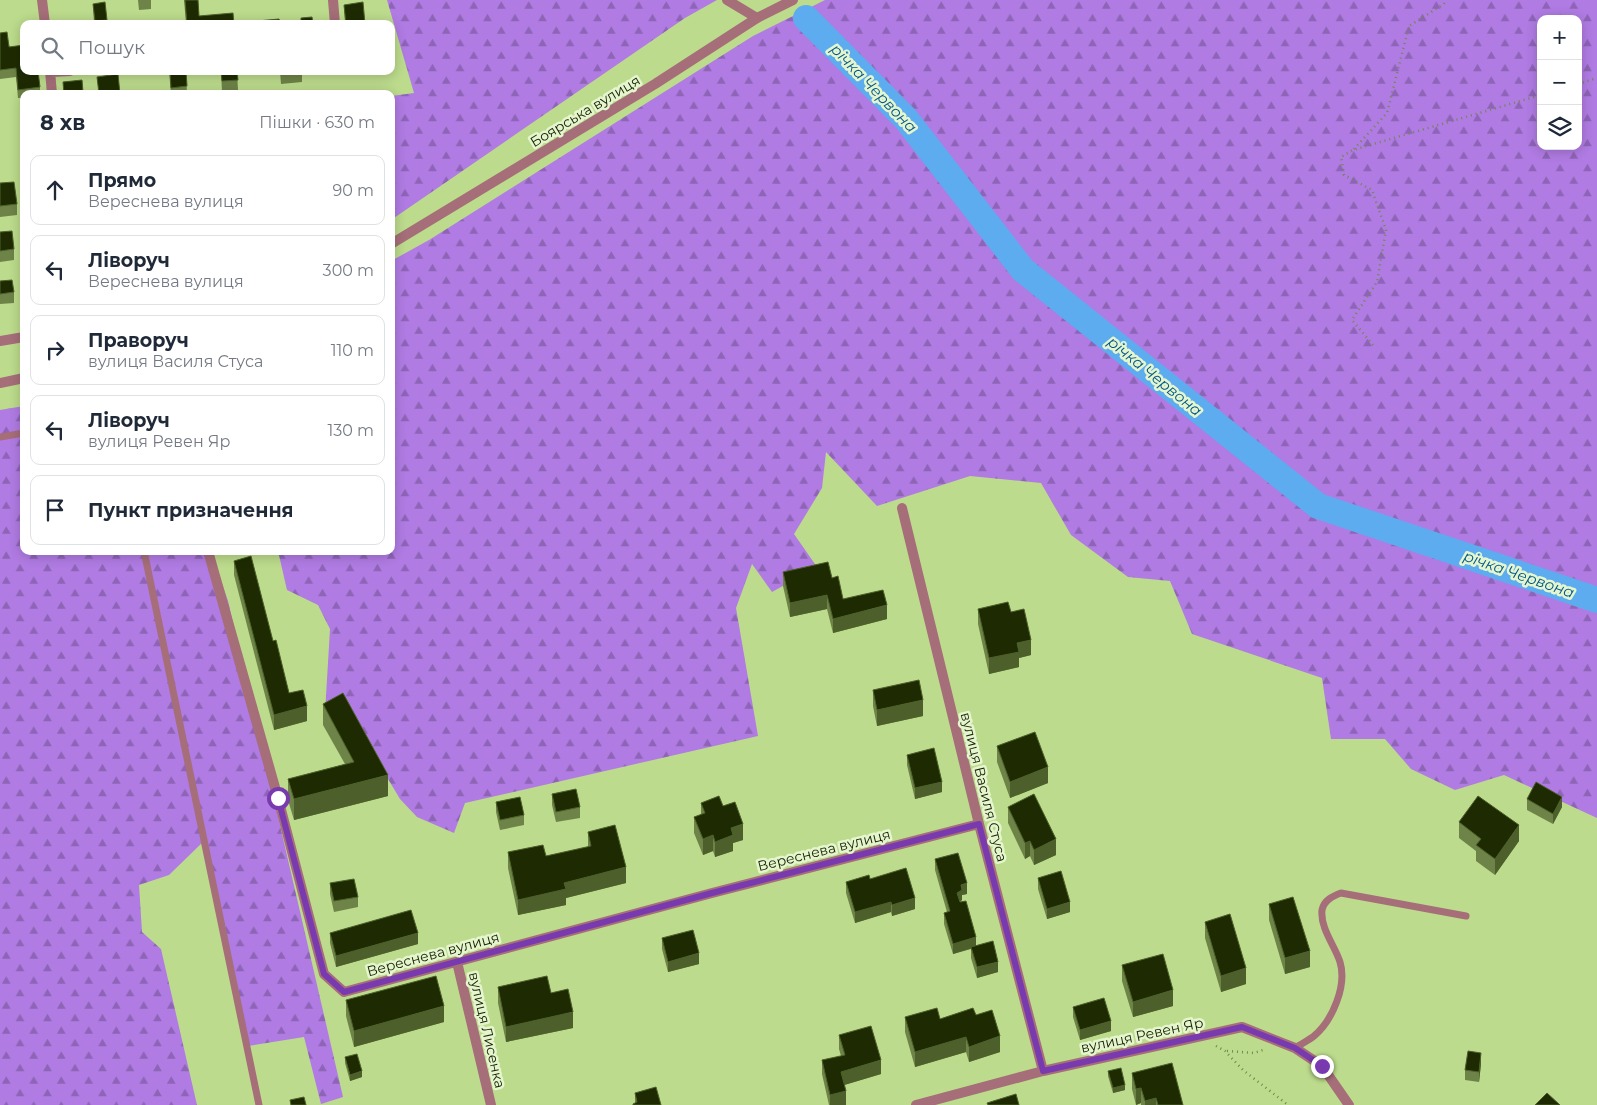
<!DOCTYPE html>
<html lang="uk">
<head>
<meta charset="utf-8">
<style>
	:root { --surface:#fff; --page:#f2f2f3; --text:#1f2937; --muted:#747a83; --line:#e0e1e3 }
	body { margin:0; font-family:Montserrat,sans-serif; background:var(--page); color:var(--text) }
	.controls { position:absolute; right:15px; top:15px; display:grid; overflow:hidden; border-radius:10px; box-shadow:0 2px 12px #0003 }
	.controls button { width:45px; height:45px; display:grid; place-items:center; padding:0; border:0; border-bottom:1px solid var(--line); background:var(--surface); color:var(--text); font:25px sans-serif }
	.stop { position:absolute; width:15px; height:15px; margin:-11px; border:4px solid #7a3aaf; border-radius:50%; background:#fff }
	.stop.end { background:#7a3aaf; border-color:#fff; box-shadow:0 1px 5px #0008 }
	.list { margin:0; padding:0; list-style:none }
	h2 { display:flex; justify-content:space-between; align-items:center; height:65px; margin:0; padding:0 20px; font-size:21px }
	h2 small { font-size:16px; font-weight:400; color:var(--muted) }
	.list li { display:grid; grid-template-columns:32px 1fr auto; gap:15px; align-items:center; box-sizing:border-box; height:70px; margin:0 10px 10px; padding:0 10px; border:1px solid var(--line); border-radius:10px }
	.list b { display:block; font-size:19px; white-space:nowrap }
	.list p { margin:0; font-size:16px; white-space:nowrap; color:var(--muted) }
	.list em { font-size:16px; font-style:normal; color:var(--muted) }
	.icon { flex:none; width:28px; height:28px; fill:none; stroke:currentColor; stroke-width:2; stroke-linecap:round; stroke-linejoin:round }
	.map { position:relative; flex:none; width:1597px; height:1105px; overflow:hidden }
	.search { position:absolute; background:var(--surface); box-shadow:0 2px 12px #0003; left:20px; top:20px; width:375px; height:55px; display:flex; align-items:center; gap:12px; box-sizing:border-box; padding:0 18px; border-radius:10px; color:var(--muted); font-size:19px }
	.panel { position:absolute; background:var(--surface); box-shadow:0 2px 12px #0003; left:20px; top:90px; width:375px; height:465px; border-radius:10px }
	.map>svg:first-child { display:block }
	.forest { fill:url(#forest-firs); fill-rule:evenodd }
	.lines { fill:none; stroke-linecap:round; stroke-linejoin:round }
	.river { stroke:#5dacef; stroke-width:26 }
	.path { stroke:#71874e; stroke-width:2.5; stroke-dasharray:1 4; stroke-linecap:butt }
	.service { stroke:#a56e79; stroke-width:7 }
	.minor { stroke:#a56e79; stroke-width:10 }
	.tertiary { stroke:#a56e79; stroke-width:10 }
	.wall { fill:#6d8347 }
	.shaded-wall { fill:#4d602b }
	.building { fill:#1e2b02; stroke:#4d602b }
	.route { stroke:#7a3aaf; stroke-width:6 }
	.labels { text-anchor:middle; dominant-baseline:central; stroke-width:5; stroke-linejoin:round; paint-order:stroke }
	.street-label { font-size:14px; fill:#141f01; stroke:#e5f6ce }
	.water-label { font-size:15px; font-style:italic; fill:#02568c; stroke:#e5f6ce }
</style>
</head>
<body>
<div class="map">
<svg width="1597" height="1105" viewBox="0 0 1597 1105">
	<defs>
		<pattern id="forest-firs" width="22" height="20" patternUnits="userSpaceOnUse" patternTransform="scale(1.25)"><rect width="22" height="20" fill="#b07be3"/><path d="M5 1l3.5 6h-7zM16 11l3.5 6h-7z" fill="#8e64b6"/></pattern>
	</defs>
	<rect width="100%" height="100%" fill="#bcdb8c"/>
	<path class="forest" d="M387,0H717L685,18L391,220V96L414,93Z
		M825,0H1597V818L1504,775L1455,790L1411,769L1385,739H1331L1322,678L1192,634L1170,581L1128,577L1071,535L1041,483L970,476L877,506L826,452L822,488L794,534L817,567L772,592L752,564L736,608L758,736L465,803L454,833L417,817L400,799L360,732L325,713L330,629L318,605L287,590L278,551H391V261L429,240L753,36ZM1541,19H1578V146H1541Z
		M24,406V551H211L228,601L343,1097L321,1104L304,1037L248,1046L205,840L169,875L139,885L142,932L161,949L197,1105H0V410Z"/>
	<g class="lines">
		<path class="river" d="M806,18L906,119L1023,270L1318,506L1597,600"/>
		<path class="path" d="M1578,84L1597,78
			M1354,149L1387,113L1409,26L1444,4L1446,0
			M1373,345L1352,320L1377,282L1386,230L1372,190L1344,175L1341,157L1353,150L1541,95
			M1216,1046L1225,1051L1243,1070L1288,1105
			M1227,1051L1254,1053L1266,1049"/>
		<path class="service" d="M0,437L24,433
			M144,551L259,1105
			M1295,1048C1301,1044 1309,1040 1314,1036C1333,1020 1347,985 1340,962C1335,946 1320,928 1322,910C1324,900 1333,896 1341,893L1466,916"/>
		<path class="minor" d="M42,0L45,24
			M333,0L335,24
			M727,0L757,18
			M50,71L52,94
			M51,72L70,71
			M0,341L24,337
			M902,508L979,824L1043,1071
			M208,551L278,798L324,974L344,992L712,893L979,824
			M457,962L491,1105
			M916,1105L1043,1071L1242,1027L1295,1048L1322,1066L1349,1105"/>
		<path class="tertiary" d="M391,244L655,84L757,18L793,0
			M0,383L24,378"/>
	</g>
	<path class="wall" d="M138,0H151V9L139,10Z
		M184,0H198L199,16L234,24H186Z
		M93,4L107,20V24H94Z
		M344,5L365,24H345Z
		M0,33L40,87V94H24V98H18L16,77L0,79Z
		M169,71H186L187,94H171Z
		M221,71H237L238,90L222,92Z
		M280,71H302V82L281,84Z
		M82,80L83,94H64L63,82Z
		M0,183L17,204V215L0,217Z
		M0,232L14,249V260L0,262Z
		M0,281L14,292V303L0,304Z
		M234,561L273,641L289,693L307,721L274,730L234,575Z
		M783,572L832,578L843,599L887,619L833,633L827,609L790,617L783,586Z
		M978,609L1011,612L1031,655L1019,658V667L989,674L978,624Z
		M873,690L923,716L877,726L873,706Z
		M323,704L388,796L294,820L288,800V779L345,764L323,725Z
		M997,746L1048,783L1010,798L997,762Z
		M907,755L942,792L915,799L907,765Z
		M552,794L580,807V818L556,822L552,805Z
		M1527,799L1562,807L1553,824L1527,810Z
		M496,802L524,815V825L500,830L496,812Z
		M701,803L723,806L743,840L733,843V851L715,857L713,851L703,855L694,833V817L701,815Z
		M1008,807L1056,855L1034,865L1030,856L1025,859L1008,823Z
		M1459,822L1519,841L1495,875L1476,861V851L1459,838Z
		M588,832L626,883L566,898V905L518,915L508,868V852L546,856L588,847Z
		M935,859L967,894L962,895V900L960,902L976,946L998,972L977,978L971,958V949L953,954L944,924V913L947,912L935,870Z
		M1038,878L1070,912L1047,919L1038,889Z
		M870,879L915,909L892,916L891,912L855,923L846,893V882Z
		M330,883L358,897V907L334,912L330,894Z
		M1269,904L1310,967L1285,974L1269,920Z
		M1205,922L1246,984L1221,992L1205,938Z
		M330,933L418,944L336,967L330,943Z
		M662,938L699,964L668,972L662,949Z
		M1122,965L1173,1006L1133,1017L1122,981Z
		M498,987L551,993L573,1028L506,1042L498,1003Z
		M346,1000L444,1022L354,1047L346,1016Z
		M1073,1007L1111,1031L1080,1040L1073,1017Z
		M976,1015L1000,1052L969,1062L966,1052L915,1067L905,1032V1017L940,1019Z
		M839,1035L881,1074L844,1085L846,1105H829L822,1074V1060L841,1056L839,1049Z
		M345,1057L362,1077L350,1081L345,1063Z
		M1481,1064L1479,1082L1465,1080V1070Z
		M1108,1071L1125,1090L1113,1093L1108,1076Z
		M1132,1073L1183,1105H1141V1103L1136,1105L1132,1089Z
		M635,1093L661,1105L635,1103Z"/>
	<path class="shaded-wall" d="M827,595V609L790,617V603Z
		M887,605V619L833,633V619Z
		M1031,640V655L1019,658V667L989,674V658L1017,643Z
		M923,700V716L877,726V710Z
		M307,706V721L274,730V715Z
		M1048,767V783L1010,798V782Z
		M388,775V796L294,820V799Z
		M942,782V792L915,799V788Z
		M1562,797V807L1553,824V814Z
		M743,824V840L733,843V851L715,857V842L731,828Z
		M1519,825V841L1495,875V859Z
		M713,835V851L703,855V839Z
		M1056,839V855L1034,865V850Z
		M1030,841V856L1025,859V843Z
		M626,867V883L566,898V905L518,915V900L564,883Z
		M967,883V894L962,895V900L957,903V893L961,885Z
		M915,898V909L892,916V905Z
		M891,902V912L855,923V912Z
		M1070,902V912L1047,919V909Z
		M418,933V944L336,967V956Z
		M976,937V947L953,954V944Z
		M1310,951V967L1285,974V958Z
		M699,953V964L668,972V962Z
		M998,962V972L977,978V967Z
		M1246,968V984L1221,992V976Z
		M1173,990V1006L1133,1017V1002Z
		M444,1006V1022L354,1047V1031Z
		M573,1012V1028L506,1042V1027Z
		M1111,1021V1031L1080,1040V1030Z
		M1000,1036V1052L969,1062V1047Z
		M966,1037V1052L915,1067V1052Z
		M1481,1053V1064L1479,1082V1072Z
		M881,1060V1074L841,1086V1072Z
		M362,1071V1077L350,1081V1075Z
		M1125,1085V1090L1113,1093V1088Z
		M1141,1088V1103L1136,1105V1089Z
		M846,1091V1105H830V1095Z
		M1156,1098V1105H1145V1101Z"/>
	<path class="building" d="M185,0H198L199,16L233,13L234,24H187Z
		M105,2L107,20L95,21L93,4Z
		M363,2L365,24H346L344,5Z
		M312,17L313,24H301V18Z
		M279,19L281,24H258L257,21Z
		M7,32L9,47L24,45V71H38L40,87L18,90L16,68L0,70V33Z
		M170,71H186L187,86L171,88Z
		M221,71H237L238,80L222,81Z
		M281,71H301L281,73Z
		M118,74L120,94H99L97,77Z
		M82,80L83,92L64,94L63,82Z
		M14,182L17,204L0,206V183Z
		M12,231L14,249L0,251V232Z
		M12,280L14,292L0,294V281Z
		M251,556L273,641L276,640L289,693L303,690L307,706L274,715L234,561Z
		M828,562L832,578L838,576L843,599L883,590L887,605L833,619L827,595L790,603L783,572Z
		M1008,602L1011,612L1024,609L1031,640L1017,643L1019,652L989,658L978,609Z
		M919,680L923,700L877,710L873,690Z
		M343,693L388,775L294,799L288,779L354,762L323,704Z
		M1035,732L1048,767L1010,782L997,746Z
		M934,748L942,782L915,788L907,755Z
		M1536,782L1562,797L1553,814L1527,799Z
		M576,789L580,807L556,812L552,794Z
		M1034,794L1056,839L1034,850L1030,841L1025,843L1008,807Z
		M719,796L723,806L735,802L743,824L731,828L733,835L715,842L713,835L703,839L694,817L705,813L701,803Z
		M1478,796L1519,825L1495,859L1476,845L1481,839L1459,822Z
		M520,797L524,815L500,820L496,802Z
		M615,825L626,867L564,883L566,889L518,900L508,852L543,845L546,856L591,846L588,832Z
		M958,853L967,883L961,885L962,890L957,893L960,902L966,901L976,937L953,944L944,913L950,911L935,859Z
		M906,868L915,898L892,905L891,902L855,912L846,882L869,875L870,879Z
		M1061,871L1070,902L1047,909L1038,878Z
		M354,879L358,897L334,901L330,883Z
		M1293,897L1310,951L1285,958L1269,904Z
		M411,910L418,933L336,956L330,933Z
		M1230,914L1246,968L1221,976L1205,922Z
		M693,930L699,953L668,962L662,938Z
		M993,941L998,962L977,967L971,947Z
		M1163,954L1173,990L1133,1002L1122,965Z
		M436,976L444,1006L354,1031L346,1000Z
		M547,976L551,993L568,989L573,1012L506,1027L498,987Z
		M1104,998L1111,1021L1080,1030L1073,1007Z
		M937,1008L940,1019L973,1008L976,1015L992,1010L1000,1036L969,1047L966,1037L915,1052L905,1017Z
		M871,1026L881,1060L841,1072L846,1091L830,1095L822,1060L845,1055L839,1035Z
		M1468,1051L1481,1053L1479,1072L1465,1070Z
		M357,1054L362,1071L350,1075L345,1057Z
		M1172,1063L1183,1105H1158L1156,1098L1145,1101L1141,1088L1136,1089L1132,1073Z
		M1121,1068L1125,1085L1113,1088L1108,1071Z
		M656,1087L661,1105H633V1104L637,1102L635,1093Z
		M1547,1093L1560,1105H1535Z
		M1016,1094L1019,1105H988L987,1103Z
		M304,1097L306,1105H291L290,1100Z"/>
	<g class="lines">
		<path class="route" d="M278,798L324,974L344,992L712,893L979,824L1043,1071L1242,1027L1295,1048L1322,1066"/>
	</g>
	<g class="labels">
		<g class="street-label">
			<text transform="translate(585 111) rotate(-31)">Боярська вулиця</text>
			<text transform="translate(984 787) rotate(76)">вулиця Василя Стуса</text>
			<text transform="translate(824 850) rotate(-14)">Вереснева вулиця</text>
			<text transform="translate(433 954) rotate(-15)">Вереснева вулиця</text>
			<text transform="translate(487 1030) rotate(77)">вулиця Лисенка</text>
			<text transform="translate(1142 1035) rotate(-12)">вулиця Ревен Яр</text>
		</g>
		<g class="water-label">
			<text transform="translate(874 88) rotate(46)">річка Червона</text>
			<text transform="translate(1155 376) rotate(39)">річка Червона</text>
			<text transform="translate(1519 574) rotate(19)">річка Червона</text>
		</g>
	</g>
</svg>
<div class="controls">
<button>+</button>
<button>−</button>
<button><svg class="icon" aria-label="layers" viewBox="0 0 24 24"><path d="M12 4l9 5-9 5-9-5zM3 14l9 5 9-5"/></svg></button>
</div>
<div class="stop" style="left:278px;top:798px"></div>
<div class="stop end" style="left:1322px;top:1066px"></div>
<div class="search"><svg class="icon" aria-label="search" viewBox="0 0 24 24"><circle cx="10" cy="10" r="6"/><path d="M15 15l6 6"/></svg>Пошук</div>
<section class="panel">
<h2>8 хв<small>Пішки · 630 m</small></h2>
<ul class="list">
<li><svg class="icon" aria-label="ahead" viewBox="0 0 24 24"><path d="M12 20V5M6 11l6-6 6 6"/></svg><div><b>Прямо</b><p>Вереснева вулиця</p></div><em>90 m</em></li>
<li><svg class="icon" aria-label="left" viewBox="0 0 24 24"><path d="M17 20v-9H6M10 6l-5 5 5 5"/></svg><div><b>Ліворуч</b><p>Вереснева вулиця</p></div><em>300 m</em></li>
<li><svg class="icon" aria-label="right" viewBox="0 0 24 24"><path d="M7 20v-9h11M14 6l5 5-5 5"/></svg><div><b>Праворуч</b><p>вулиця Василя Стуса</p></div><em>110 m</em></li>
<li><svg class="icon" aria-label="left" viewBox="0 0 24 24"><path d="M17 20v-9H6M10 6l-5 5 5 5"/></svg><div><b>Ліворуч</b><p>вулиця Ревен Яр</p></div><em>130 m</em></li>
<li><svg class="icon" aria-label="arrive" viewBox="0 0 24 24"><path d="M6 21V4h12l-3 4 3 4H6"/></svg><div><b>Пункт призначення</b></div></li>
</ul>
</section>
</div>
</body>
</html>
